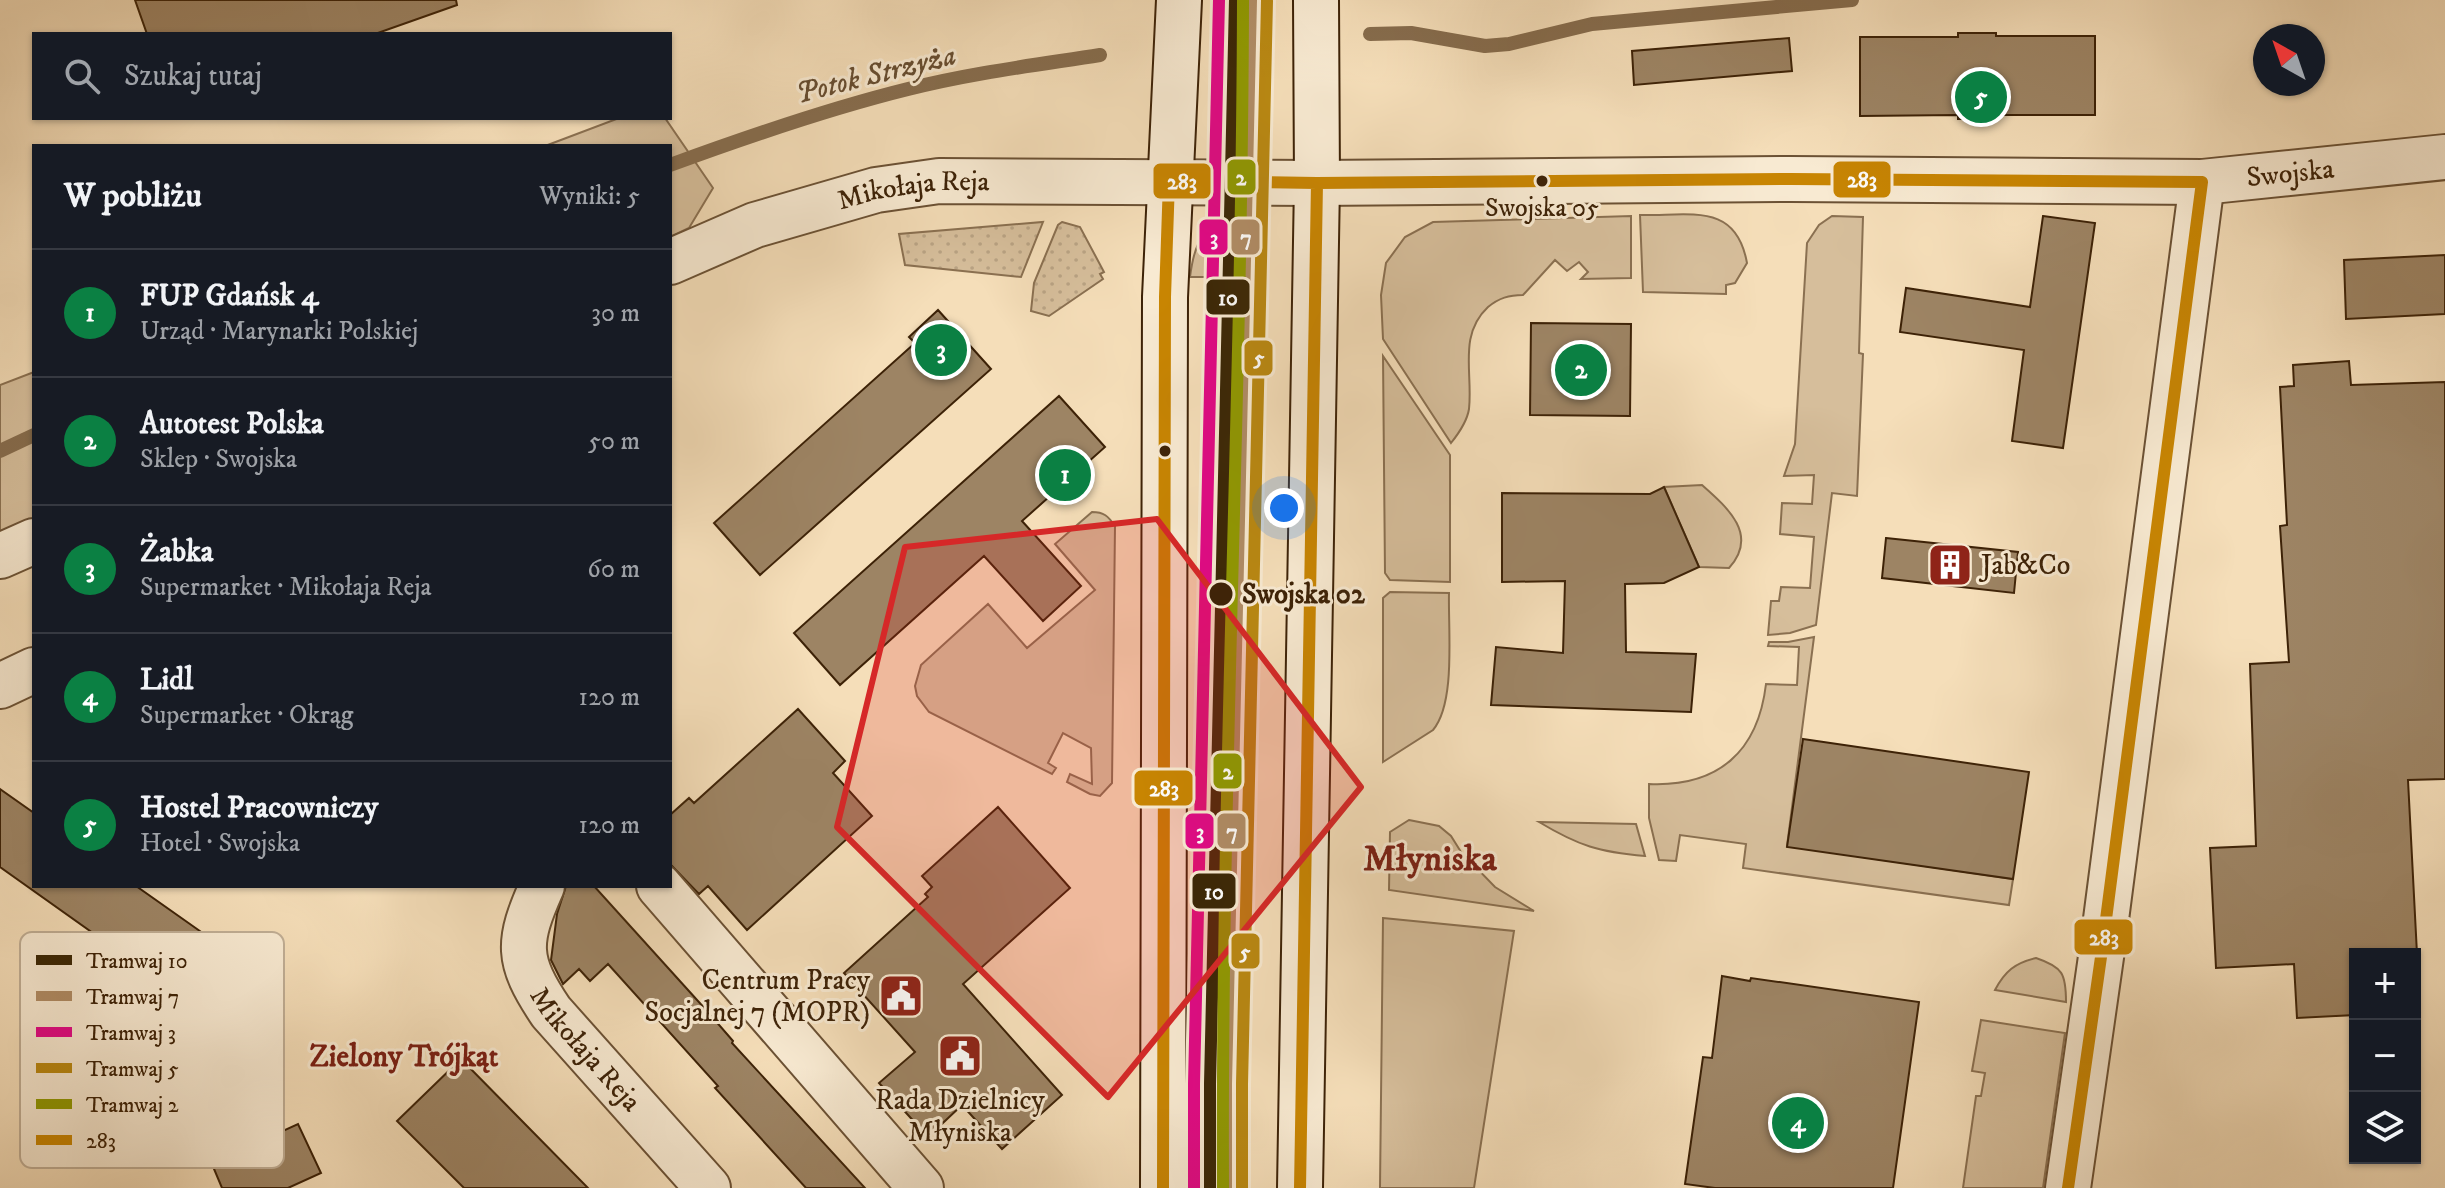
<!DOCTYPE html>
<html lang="pl">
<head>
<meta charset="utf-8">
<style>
	:root { --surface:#171b24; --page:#20242c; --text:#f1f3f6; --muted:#9ea1a6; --line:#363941; --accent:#0b8043 }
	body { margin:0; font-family:"IM FELL DW Pica",serif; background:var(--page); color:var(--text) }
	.controls { position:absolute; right:24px; bottom:24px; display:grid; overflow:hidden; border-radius:0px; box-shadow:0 2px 6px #0004 }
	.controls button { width:72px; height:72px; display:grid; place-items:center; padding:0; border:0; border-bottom:2px solid var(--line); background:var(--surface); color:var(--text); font:40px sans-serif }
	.compass { position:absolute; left:2253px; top:24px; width:72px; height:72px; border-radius:50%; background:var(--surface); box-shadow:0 2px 6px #0004; rotate:320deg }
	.you { position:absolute; left:1284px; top:508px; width:28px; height:28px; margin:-20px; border:6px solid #fff; border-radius:50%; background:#1a73e8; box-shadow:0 0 0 12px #1a73e833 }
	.badge { display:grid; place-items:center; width:52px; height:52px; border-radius:50%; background:var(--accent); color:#fff; font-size:26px; font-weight:700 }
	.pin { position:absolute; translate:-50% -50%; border:4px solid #fff; box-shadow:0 2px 8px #0006 }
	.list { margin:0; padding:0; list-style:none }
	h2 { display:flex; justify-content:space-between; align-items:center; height:104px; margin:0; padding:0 32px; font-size:34px }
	h2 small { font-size:26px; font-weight:400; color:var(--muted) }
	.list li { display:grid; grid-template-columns:52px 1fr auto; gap:24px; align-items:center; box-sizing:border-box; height:128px; padding:0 32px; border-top:2px solid var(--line) }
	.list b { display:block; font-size:30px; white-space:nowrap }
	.list p { margin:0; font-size:26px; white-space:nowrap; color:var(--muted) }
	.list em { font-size:26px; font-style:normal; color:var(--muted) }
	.icon { flex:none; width:44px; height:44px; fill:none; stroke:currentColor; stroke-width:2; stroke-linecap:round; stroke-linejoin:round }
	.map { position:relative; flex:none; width:2445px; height:1188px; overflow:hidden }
	.search { position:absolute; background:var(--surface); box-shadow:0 2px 6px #0004; left:32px; top:32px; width:640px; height:88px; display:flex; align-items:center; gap:20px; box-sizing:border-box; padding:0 28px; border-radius:0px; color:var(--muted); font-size:30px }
	.panel { position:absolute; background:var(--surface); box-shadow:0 2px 6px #0004; left:32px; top:144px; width:640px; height:744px; border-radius:0px }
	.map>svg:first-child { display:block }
	.grass { fill:#d6be9b; stroke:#8a7051; stroke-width:2 }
	.park { fill:url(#park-dots); stroke:#8a7051; stroke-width:2 }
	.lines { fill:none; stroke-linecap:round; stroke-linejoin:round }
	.stream { stroke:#866c4d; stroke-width:14 }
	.building { fill:#9d8464; stroke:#3d2207; stroke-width:2 }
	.street-casing { stroke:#6b5134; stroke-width:48 }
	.secondary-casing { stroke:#3d2207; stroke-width:48 }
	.street { stroke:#f8ead2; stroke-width:44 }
	.secondary { stroke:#f8ead2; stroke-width:44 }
	.bus-1-casing { stroke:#f8ead2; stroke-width:18 }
	.bus-1 { stroke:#c88502; stroke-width:12 }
	.tram-1-casing { stroke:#f8ead2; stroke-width:18 }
	.tram-2-casing { stroke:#f8ead2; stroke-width:18 }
	.tram-3-casing { stroke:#f8ead2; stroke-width:18 }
	.tram-4-casing { stroke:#f8ead2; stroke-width:18 }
	.tram-5-casing { stroke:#f8ead2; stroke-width:18 }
	.tram-1 { stroke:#3b2706; stroke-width:12 }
	.tram-2 { stroke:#b08c65; stroke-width:12 }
	.tram-3 { stroke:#e10886; stroke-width:12 }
	.tram-4 { stroke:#b98812; stroke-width:12 }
	.tram-5 { stroke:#909802; stroke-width:12 }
	.marked { fill:#d62828; fill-opacity:0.2; stroke:#d62828; stroke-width:6; stroke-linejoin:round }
	.bus-dot { fill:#3d2207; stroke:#f8ead2; stroke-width:3 }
	.labels { text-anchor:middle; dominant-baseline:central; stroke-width:6; stroke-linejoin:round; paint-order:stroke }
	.bus-label { font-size:26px; fill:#3d2207; stroke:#f8ead2 }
	.street-label { font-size:28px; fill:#3d2207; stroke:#f8ead2 }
	.poi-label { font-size:28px; fill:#3d2207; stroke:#f8ead2; text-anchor:start }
	.stop-label { font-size:28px; font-weight:bold; fill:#3d2207; stroke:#f8ead2; text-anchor:start }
	.water-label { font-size:30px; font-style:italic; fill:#674d30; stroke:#f8ead2 }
	.neighbourhood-label { font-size:30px; font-weight:bold; fill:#7a1f14; stroke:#f8ead2 }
	.district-label { font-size:36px; font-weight:bold; fill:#7a1f14; stroke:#f8ead2 }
	.key { fill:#f8ead2; stroke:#c0ae95; stroke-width:2 }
	.key-label { font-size:22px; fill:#3d2207 }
	.line-badge { stroke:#f8ead2; stroke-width:3 }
	.badge-label { font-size:22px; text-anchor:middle; font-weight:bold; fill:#fff }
</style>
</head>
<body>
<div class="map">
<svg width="2445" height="1188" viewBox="0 0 2445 1188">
	<defs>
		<pattern id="park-dots" width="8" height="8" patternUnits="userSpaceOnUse" patternTransform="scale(2)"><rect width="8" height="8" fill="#d6be9b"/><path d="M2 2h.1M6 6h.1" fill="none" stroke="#b9a384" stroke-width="1.8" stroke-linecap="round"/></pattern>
	</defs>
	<rect width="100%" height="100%" fill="#f5deb9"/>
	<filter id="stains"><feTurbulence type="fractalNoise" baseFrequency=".0025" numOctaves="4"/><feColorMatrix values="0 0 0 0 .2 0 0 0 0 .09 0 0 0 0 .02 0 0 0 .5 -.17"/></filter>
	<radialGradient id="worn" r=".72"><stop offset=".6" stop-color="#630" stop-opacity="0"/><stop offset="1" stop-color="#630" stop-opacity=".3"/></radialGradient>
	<path class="grass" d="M619,118H665L713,188L689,228L670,237V146H545Z
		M1640,215C1691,216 1736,202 1747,263L1735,283L1726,285V294L1643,292Z
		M1631,216V278L1581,279L1588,272L1579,262L1567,271L1555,260L1523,295C1509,295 1499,298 1488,307C1458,335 1473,373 1469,409C1467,422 1459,433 1451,443L1383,339L1381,295L1386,263L1405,237L1433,222Z
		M1832,216L1863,217L1859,353L1863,354L1857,496L1832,493L1816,625L1790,633L1768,635L1771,601H1779L1781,587L1810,588L1814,537L1780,534L1782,503L1812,504L1814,475L1784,476L1795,444L1807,243L1819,225Z
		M1223,223V277H1190C1193,254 1198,229 1223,223Z
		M1383,356L1450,455V582L1390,580L1385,573Z
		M34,372V519L0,534V385Z
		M1702,485C1728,508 1759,535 1729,568L1699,567L1664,487Z
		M1092,512C1104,512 1108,516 1115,526L1112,783L1100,796L1090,794L1067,782L1070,774L1092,784L1091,748L1063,733L1048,763L1056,768L1052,774L929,712L917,696L915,686L921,665L988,604L1027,648L1095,590L1055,544Z
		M1390,592L1449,593C1448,630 1456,703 1433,730L1383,762V598Z
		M1814,637L1787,846L2013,879L2009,905L1743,868L1746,844L1680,835L1676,861L1659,860L1649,818V784C1718,787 1758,752 1766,684L1797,685L1799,647L1768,646L1769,642H1788Z
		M1409,820L1439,826L1451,836L1461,852L1495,887L1534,911L1389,890L1390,832Z
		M1539,822L1636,824L1645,856C1599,852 1579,846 1539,822Z
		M1383,918L1514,931L1474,1188H1380Z
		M2036,958C2063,967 2066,974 2066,1002L1995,990C2005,971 2015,963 2036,958Z
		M1981,1020L2065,1033L2043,1188H1963L1976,1096H1981L1985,1073L1972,1071Z"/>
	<path class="park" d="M1043,222L1021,277L905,265L899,234Z
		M1062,222L1080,227L1104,272L1100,274L1103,279L1049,316L1031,311L1034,283L1058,225Z"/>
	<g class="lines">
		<path class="stream" d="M1370,34L1411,33L1485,46L1509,44L1592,24L1852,0
			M670,165C749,136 827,109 908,89C971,73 1036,65 1100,55
			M0,451L34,435"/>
	</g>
	<path class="building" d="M135,0H456L457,5L375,34H147Z
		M1958,33H1996V36H2095V115H1997V119H1958V115L1860,116V37H1958Z
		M1789,38L1792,71L1634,85L1632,51Z
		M2043,216L2095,223L2063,448L2012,441L2024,350L1900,332L1906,288L2030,307Z
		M2445,255V314L2346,319L2344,260Z
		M938,310L991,369L760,575L714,523L915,343L909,337Z
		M1531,323L1631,324L1630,416L1530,415Z
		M2349,361L2351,385L2445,382V779L2408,780L2420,1012H2415V954H2355V1015L2297,1018L2294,964L2216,968L2210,848L2256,846L2250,664L2289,662L2280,526L2287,525L2280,387L2294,386L2293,365Z
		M1059,396L1105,447L1022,521L1081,586L1043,621L984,556L840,685L794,633Z
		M1664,487L1699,567L1664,583L1625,584L1626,652L1696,654L1691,712L1491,705L1496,647L1563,653L1565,581L1502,582V493L1650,494Z
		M1886,538L2018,552L2014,593L1882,578Z
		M798,709L845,761L833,773L872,816L747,930L708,886L699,894L670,864V815L689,798L694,803Z
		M1803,739L2029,772L2013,879L1787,847Z
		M0,789L34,813V886H136L265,977L228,1029L0,867Z
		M998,807L1070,888L963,984L1062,1095L1002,1149L962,1105L928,1137L879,1083L915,1052L844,973L928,897L925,894L932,887L922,876Z
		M566,886H594L707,1011L733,1041L732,1043L865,1188H806L715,1088L718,1086L608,964L590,981L579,969L563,984L551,960L557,914Z
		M1722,976L1750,981L1751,978L1919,1002L1893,1188H1715L1685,1184L1703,1057L1712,1058Z
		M461,1059L588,1188H464L397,1121Z
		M257,1103L272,1136L298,1124L321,1173L288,1188H222L209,1157L227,1149L215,1123Z"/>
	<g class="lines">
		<g class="street-casing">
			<g id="street">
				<path id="s1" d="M670,262L755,225L876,190L939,181L1317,183L1791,179L2202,182L2445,157"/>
				<path d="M0,556L34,541"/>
				<path d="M0,686L34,670"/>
				<path id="s2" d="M542,886C517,942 516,960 551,1012L708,1188"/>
				<path d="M659,886L921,1188"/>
				<path d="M2068,1188L2102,950L2202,182"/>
			</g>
		</g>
		<g class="secondary-casing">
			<path id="secondary" d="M1163,1188L1165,297L1179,0
				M1300,1188L1317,183L1316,0"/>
		</g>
		<use href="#street" class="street"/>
		<use href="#secondary" class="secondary"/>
		<g class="bus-1-casing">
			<path id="bus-1" d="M1163,1188L1165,297L1169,181L1317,183L1791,179L2202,182
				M1300,1188L1317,183
				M2068,1188L2102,950L2202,182"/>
		</g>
		<use href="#bus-1" class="bus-1"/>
		<g class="tram-1-casing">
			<path id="tram-1" d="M1210,1188V1084L1235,0"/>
		</g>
		<g class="tram-2-casing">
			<path id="tram-2" d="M1226,1188V1084L1251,0"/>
		</g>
		<g class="tram-3-casing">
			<path id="tram-3" d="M1194,1188V1084L1219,0"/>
		</g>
		<g class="tram-4-casing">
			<path id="tram-4" d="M1242,1188V1084L1267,1"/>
		</g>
		<g class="tram-5-casing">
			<path id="tram-5" d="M1223,1188C1221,792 1242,396 1243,0"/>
		</g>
		<use href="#tram-1" class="tram-1"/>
		<use href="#tram-2" class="tram-2"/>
		<use href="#tram-3" class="tram-3"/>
		<use href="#tram-4" class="tram-4"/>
		<use href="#tram-5" class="tram-5"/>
	</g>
	<path class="marked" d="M1157,519L1361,787L1108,1097L837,827L905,547Z"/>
	<defs>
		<g id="building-square" transform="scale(2.3)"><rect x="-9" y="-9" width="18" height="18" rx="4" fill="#8f2418" stroke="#f8ead2"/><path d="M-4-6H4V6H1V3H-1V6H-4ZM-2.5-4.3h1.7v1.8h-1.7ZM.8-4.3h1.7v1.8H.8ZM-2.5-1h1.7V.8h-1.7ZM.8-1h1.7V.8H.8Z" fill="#fff"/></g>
		<g id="civic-square" transform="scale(2.3)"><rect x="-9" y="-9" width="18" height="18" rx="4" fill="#8f2418" stroke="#f8ead2"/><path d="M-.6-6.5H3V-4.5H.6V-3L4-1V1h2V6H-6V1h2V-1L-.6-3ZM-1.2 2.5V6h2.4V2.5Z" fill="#fff"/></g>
	</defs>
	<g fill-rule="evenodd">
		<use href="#building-square" x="1950" y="565"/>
		<use href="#civic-square" x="901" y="996"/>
		<use href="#civic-square" x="960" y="1056"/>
	</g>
	<g class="bus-dot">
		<circle cx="1542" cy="181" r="7"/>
		<circle cx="1165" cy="451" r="7"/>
		<circle cx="1221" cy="594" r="13"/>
	</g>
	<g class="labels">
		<g class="bus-label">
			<text x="1542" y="208">Swojska 05</text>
		</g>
		<g class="street-label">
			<text stroke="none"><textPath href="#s1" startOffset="1634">Swojska</textPath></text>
			<text stroke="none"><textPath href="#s1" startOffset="256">Mikołaja Reja</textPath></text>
			<text stroke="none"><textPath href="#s2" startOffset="186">Mikołaja Reja</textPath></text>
		</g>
		<g class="poi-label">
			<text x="1981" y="565">Jab&amp;Co</text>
			<text x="870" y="980" text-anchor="end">Centrum Pracy<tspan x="870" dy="32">Socjalnej 7 (MOPR)</tspan></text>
			<text x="960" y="1100" text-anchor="middle">Rada Dzielnicy<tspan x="960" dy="32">Młyniska</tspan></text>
		</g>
		<g class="stop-label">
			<text x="1242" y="594">Swojska 02</text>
		</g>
		<g class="water-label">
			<text transform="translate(876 75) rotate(-14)">Potok Strzyża</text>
		</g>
		<g class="neighbourhood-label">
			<text x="404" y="1057">Zielony Trójkąt</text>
		</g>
		<g class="district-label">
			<text x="1430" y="859">Młyniska</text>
		</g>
	</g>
	<rect x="20" y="932" width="264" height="236" rx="12" class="key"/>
	<rect x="36" y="955" width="36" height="10" fill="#3b2706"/>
	<rect x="36" y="991" width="36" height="10" fill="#b08c65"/>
	<rect x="36" y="1027" width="36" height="10" fill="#e10886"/>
	<rect x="36" y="1063" width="36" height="10" fill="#b98812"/>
	<rect x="36" y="1099" width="36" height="10" fill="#909802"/>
	<rect x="36" y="1135" width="36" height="10" fill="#c88502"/>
	<g class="key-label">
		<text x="86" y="968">Tramwaj 10</text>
		<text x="86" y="1004">Tramwaj 7</text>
		<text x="86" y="1040">Tramwaj 3</text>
		<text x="86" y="1076">Tramwaj 5</text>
		<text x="86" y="1112">Tramwaj 2</text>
		<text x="86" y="1148">283</text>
	</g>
	<g class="line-badge">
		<rect x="1226" y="158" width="31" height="38" rx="8" fill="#909802"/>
		<rect x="1832" y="160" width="60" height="39" rx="8" fill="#c88502"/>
		<rect x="1152" y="162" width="60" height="38" rx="8" fill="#c88502"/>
		<rect x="1198" y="218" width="31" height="38" rx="8" fill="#e10886"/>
		<rect x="1230" y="218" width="31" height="38" rx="8" fill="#b08c65"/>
		<rect x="1205" y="278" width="46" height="38" rx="8" fill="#3b2706"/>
		<rect x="1243" y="339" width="31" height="38" rx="8" fill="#b98812"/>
		<rect x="1212" y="752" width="31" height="38" rx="8" fill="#909802"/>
		<rect x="1133" y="769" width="61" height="38" rx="8" fill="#c88502"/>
		<rect x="1184" y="812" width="31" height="38" rx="8" fill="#e10886"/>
		<rect x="1216" y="812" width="31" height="38" rx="8" fill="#b08c65"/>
		<rect x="1191" y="872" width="46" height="38" rx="8" fill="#3b2706"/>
		<rect x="2073" y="918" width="61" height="38" rx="8" fill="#c88502"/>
		<rect x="1230" y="932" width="31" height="38" rx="8" fill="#b98812"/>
	</g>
	<g class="badge-label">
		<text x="1241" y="185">2</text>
		<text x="1862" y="187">283</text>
		<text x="1182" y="189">283</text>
		<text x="1214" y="245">3</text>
		<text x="1246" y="245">7</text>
		<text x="1228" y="305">10</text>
		<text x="1259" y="365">5</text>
		<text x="1228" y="779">2</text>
		<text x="1164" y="796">283</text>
		<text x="1200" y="839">3</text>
		<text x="1232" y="839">7</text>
		<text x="1214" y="899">10</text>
		<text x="2104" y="945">283</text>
		<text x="1245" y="959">5</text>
	</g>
	<rect width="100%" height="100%" filter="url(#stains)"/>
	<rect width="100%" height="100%" fill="url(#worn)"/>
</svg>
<div class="controls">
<button>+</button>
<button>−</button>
<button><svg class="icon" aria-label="layers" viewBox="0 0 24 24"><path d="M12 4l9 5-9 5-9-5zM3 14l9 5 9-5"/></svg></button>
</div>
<svg class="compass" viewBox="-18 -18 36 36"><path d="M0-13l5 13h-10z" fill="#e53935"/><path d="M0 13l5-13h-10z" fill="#9ea1a6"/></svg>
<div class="you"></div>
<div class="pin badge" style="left:1065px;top:475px">1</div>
<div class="pin badge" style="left:1581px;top:370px">2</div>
<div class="pin badge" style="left:941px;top:350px">3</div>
<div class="pin badge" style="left:1798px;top:1123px">4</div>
<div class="pin badge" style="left:1981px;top:97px">5</div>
<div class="search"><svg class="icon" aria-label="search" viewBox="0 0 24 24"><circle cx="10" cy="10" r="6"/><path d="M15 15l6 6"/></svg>Szukaj tutaj</div>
<section class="panel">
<h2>W pobliżu<small>Wyniki: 5</small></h2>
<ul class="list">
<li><span class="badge">1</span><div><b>FUP Gdańsk 4</b><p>Urząd · Marynarki Polskiej</p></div><em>30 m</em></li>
<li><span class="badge">2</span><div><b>Autotest Polska</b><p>Sklep · Swojska</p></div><em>50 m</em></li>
<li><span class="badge">3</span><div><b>Żabka</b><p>Supermarket · Mikołaja Reja</p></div><em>60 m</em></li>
<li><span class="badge">4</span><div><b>Lidl</b><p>Supermarket · Okrąg</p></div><em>120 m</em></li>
<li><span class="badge">5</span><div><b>Hostel Pracowniczy</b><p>Hotel · Swojska</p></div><em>120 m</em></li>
</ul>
</section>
</div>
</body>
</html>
